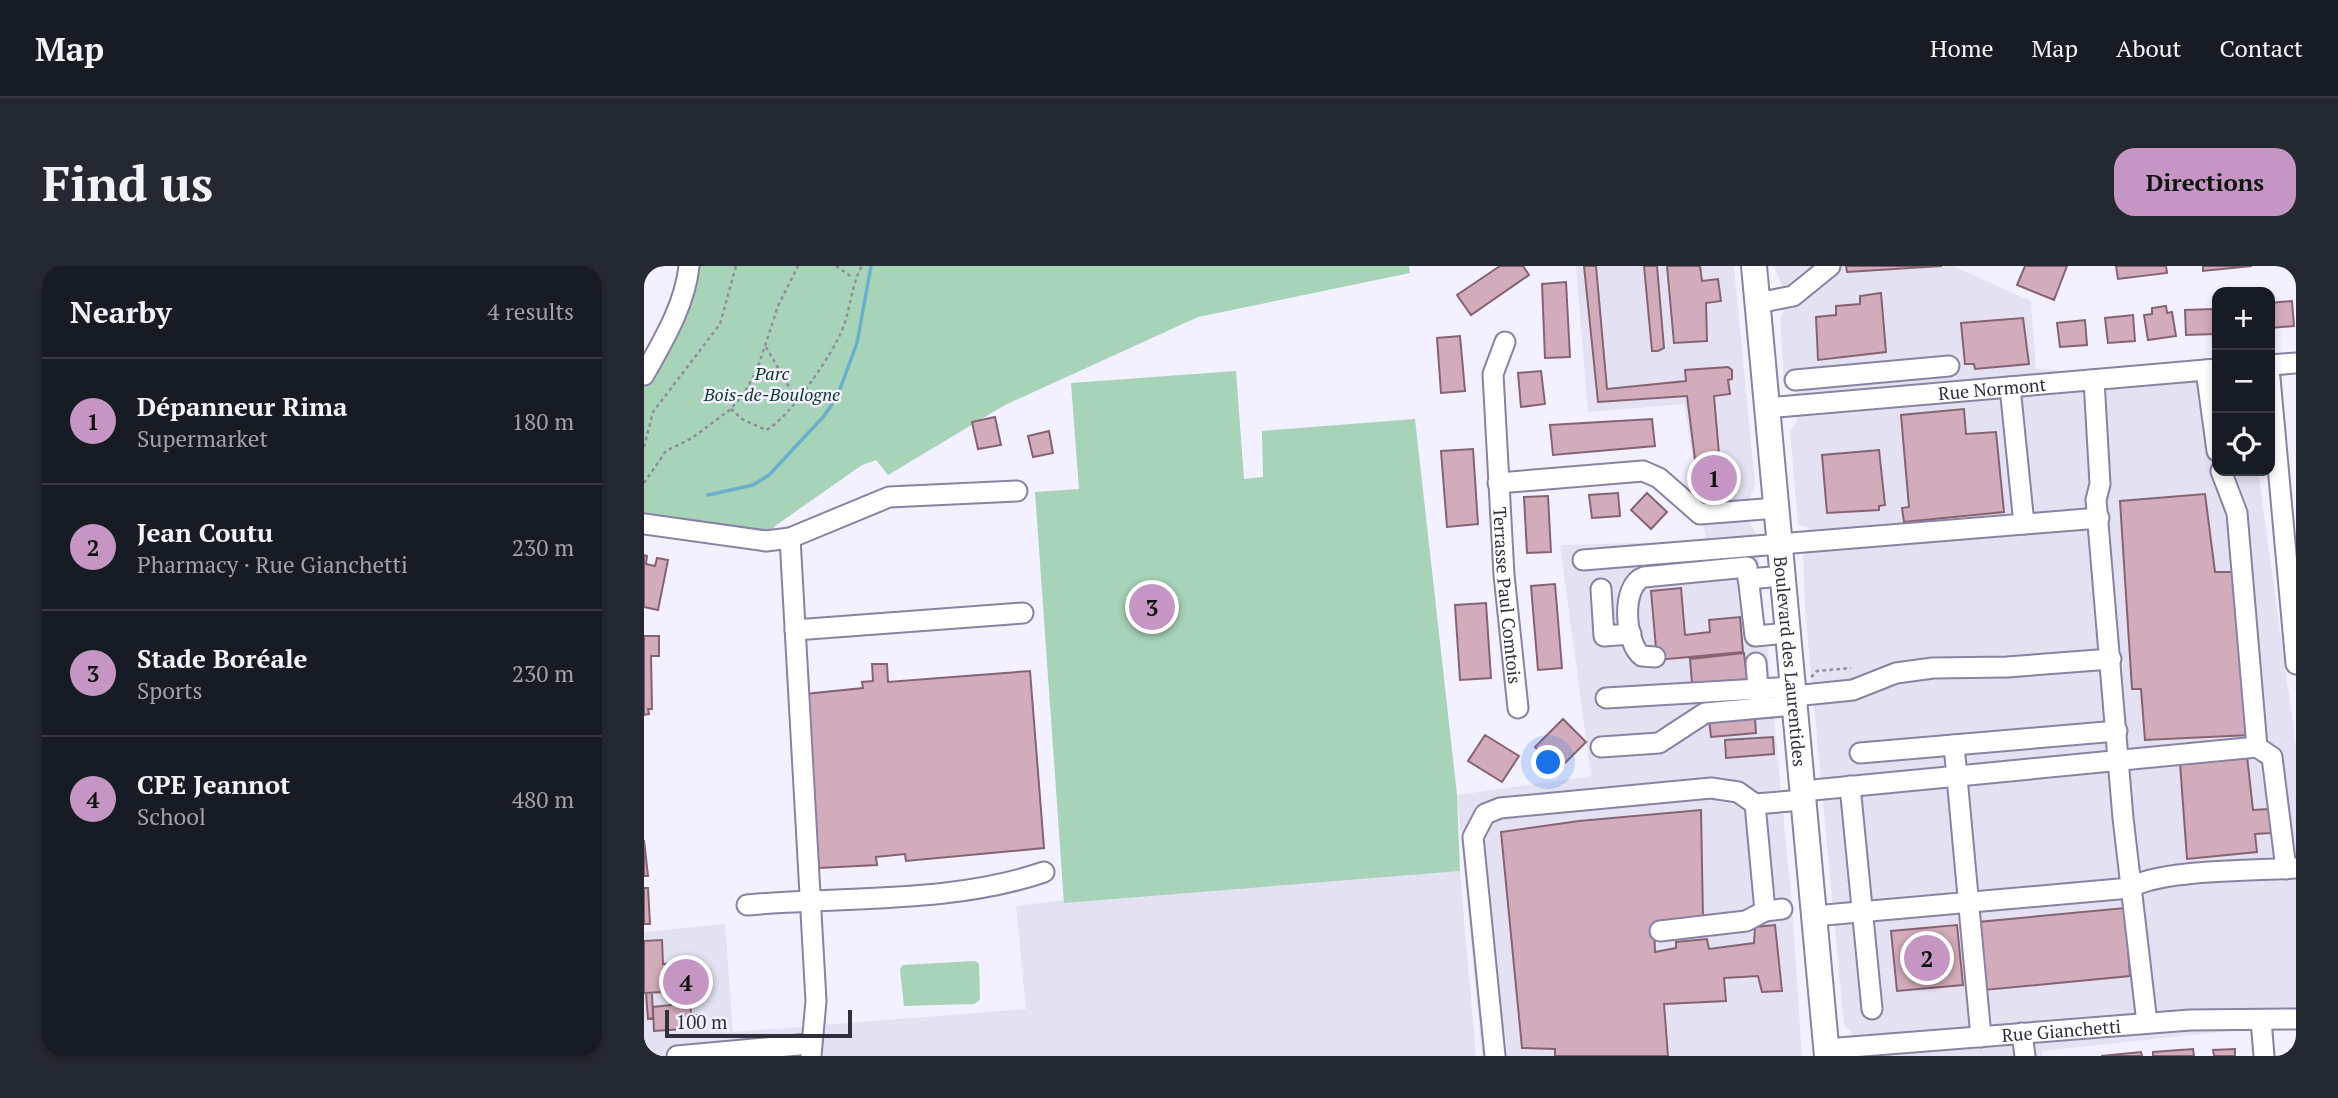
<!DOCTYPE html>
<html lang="en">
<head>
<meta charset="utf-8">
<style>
	:root { --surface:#171b24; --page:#242831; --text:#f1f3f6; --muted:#9ea1a6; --line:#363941; --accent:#c596c4 }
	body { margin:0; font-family:"PT Serif",serif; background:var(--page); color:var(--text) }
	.controls { position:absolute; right:21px; top:21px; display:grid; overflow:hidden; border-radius:14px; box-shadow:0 4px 10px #0003 }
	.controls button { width:63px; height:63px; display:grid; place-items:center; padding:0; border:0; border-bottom:2px solid var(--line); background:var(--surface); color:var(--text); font:35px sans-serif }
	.scale { position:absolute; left:21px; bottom:18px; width:187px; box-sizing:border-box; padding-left:7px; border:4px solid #312f3c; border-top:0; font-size:19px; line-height:24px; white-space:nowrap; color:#312f3c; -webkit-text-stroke:5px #f3f0ff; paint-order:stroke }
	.you { position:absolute; left:905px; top:497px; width:24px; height:24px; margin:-18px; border:5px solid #fff; border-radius:50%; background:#1a73e8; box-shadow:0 0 0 10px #1a73e833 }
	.badge { display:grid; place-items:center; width:46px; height:46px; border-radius:50%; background:var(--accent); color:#111; font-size:23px; font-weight:700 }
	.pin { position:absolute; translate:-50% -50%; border:4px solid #fff; box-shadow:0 2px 7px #0006 }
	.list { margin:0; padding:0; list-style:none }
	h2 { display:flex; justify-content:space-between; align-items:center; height:91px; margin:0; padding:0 28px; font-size:30px }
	h2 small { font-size:23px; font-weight:400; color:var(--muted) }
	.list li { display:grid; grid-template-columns:46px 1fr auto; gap:21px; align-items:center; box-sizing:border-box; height:126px; padding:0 28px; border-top:2px solid var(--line) }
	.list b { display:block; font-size:26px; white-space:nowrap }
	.list p { margin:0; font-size:23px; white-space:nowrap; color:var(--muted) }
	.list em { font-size:23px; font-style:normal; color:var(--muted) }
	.icon { flex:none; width:38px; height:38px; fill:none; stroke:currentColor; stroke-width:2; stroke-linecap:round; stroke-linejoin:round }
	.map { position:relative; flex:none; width:1652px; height:790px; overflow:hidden; border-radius:21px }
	header { display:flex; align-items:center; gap:42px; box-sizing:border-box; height:98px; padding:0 35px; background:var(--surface); border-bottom:2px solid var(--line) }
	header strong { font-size:33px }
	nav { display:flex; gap:38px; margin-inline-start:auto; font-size:24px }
	.intro { display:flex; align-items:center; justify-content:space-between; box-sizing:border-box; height:168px; padding:0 42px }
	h1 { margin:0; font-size:49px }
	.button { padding:18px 32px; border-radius:21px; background:var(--accent); color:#111; font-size:24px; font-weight:700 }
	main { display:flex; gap:42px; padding:0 42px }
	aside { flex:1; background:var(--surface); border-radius:21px; box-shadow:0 4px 10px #0003 }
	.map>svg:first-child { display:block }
	.built { fill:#e4e1f2 }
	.green { fill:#a7d3b9 }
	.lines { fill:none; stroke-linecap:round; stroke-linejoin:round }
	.stream { stroke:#6ab0cb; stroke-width:3.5 }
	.building { fill:#d3acbb; stroke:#866371; stroke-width:2 }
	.minor-casing { stroke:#8982a3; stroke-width:23 }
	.major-casing { stroke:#8982a3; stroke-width:28 }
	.path { stroke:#908d9b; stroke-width:2.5; stroke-dasharray:3.5 3.5; stroke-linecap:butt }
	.minor { stroke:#fff; stroke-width:19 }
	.major { stroke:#fff; stroke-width:24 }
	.labels { text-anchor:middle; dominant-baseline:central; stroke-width:5; stroke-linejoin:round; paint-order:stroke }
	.park-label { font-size:18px; font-style:italic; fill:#083c25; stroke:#f3f0ff }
	.street-label { font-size:18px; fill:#312f3c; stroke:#f3f0ff }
</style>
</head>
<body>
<header>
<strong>Map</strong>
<nav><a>Home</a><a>Map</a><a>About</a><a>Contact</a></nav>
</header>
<div class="intro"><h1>Find us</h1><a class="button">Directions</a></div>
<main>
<aside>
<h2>Nearby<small>4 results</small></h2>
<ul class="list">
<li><span class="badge">1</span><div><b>Dépanneur Rima</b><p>Supermarket</p></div><em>180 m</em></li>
<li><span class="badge">2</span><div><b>Jean Coutu</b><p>Pharmacy · Rue Gianchetti</p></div><em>230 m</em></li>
<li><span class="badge">3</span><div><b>Stade Boréale</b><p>Sports</p></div><em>230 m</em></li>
<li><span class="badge">4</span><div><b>CPE Jeannot</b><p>School</p></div><em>480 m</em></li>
</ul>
</aside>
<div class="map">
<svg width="1652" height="790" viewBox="0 0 1652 790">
	<rect width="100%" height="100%" fill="#f3f0ff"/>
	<path class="built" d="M932,0H1090L1111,219L1106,231V258L1112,267L1148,639L1158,790H838L813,529L947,510L916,279L1062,275L1040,138L944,146Z
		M1130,0H1309L1387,35L1392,103L1573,117V205H1614L1652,480V758L1398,785V790H1210L1208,767L1200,759L1161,344L1159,290L1167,286L1164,261L1154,259L1146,165L1153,155L1152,126L1140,117L1136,53L1140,45L1137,17Z
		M816,605L832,790H0V666L81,658L89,766L382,743L372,640L479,627Z"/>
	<path class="green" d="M45,0H765L766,7L554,51L361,139L244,209L232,194L218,199L131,260L122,275L0,258V109Z
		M592,105L600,213L619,211L618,165L771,153L813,529L816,605L420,637L391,226L435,223L427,117Z
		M331,695L335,698L336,734L330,738L260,740L256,703L259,699Z"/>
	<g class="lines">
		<path class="stream" d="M64,229L109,219L125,209L180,150L193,131L213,77L227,0"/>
	</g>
	<path class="building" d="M856,0H879L885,9L827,49L813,29Z
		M940,0H952L963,123L1042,115L1041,104L1084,101L1088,104V113L1084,114L1086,128L1070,130L1078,223L1055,225L1043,130L954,136Z
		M1000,0H1013L1020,82L1014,85H1008Z
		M1023,0H1056L1058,15L1074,13L1077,35L1062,37L1063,75L1030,77Z
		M1202,0H1298L1203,6Z
		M1381,0H1423L1410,34L1373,19Z
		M1472,0H1522L1523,7L1474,13Z
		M1559,0H1608L1559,5Z
		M922,16L926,91L901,92L898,18Z
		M1237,27L1242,86L1174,94L1172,51L1192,49V40L1216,38V30Z
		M1648,35L1650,60L1626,62V37Z
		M1522,40L1523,47L1528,46L1532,70L1504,74L1500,49L1508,48V42Z
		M1569,43L1571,68L1542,69L1541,44Z
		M1489,49L1491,75L1464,77L1461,52Z
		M1379,52L1385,98L1331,103L1330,98H1321L1317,57Z
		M1441,54L1443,79L1416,81L1413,57Z
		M816,70L821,125L797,127L793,72Z
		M897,105L901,138L877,141L874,107Z
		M1320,143L1322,168L1352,166L1360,246L1260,256L1258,242L1265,241L1257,149Z
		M351,151L357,179L334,183L328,156Z
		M1008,153L1011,180L909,189L906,159Z
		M405,165L409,187L389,191L384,170Z
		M829,183L834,258L803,261L797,185Z
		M1235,184L1241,239L1235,240V244L1183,247L1178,189Z
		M974,227L976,250L948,252L945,229Z
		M1003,227L1023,246L1007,263L987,244Z
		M1561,228L1571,306H1590L1606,469L1501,474L1497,423H1488L1476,235Z
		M904,230L907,286L883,287L880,231Z
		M0,289L3,290L2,298L11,300L13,292L24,294L14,344L0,341Z
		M911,318L918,402L894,404L887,320Z
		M1037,322L1041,369L1066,366L1065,354L1096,351L1099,386L1013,394L1007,325Z
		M842,337L847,412L816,414L811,339Z
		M0,370H15V390H7L8,443H4L5,448L0,449Z
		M1100,387L1103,413L1048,418L1046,393Z
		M228,398H243L244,416L386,405L400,582L262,595L261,588L232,591L233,599L175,602L161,428L219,422L218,416L229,415Z
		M1111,452L1112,467L1067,471L1065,453Z
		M919,453L942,476L914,504L891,481Z
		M841,469L875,490L858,516L824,495Z
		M1129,471L1130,488L1082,492L1081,474Z
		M1603,490L1609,544L1625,543L1627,567L1611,568L1613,586L1543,593L1536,497Z
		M1057,544L1059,653L1010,660L1011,686L1032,682V676L1063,673L1065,683L1110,677L1111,661L1131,659L1138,725L1118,726L1114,710L1080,712L1082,735L1020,738L1024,790H911V783L878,782L857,566L935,555Z
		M0,574L4,610H0Z
		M0,622H4L6,658H0Z
		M1481,642L1486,710L1340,724L1334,656Z
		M1313,659L1319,719L1253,725L1247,665Z
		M18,674L19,698L58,696L59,724L0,727V675Z
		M2,727H8L9,752L4,753Z
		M46,731L47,749H56L57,762L10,765L9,741L27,739V733Z
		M1549,783L1550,790H1509V786Z
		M1591,783V790H1570L1569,784Z
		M1497,786L1498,790H1457Z"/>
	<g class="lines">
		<g class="minor-casing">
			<g id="minor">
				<path d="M1114,37L1149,30L1186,0"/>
				<path id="s1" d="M861,76L849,108L860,309L874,442"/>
				<path d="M1626,99L1652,97"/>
				<path d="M1562,104L1573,185"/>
				<path d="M0,109C19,75 41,39 45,0"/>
				<path d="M1626,112L1652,398"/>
				<path d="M1151,114L1305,100"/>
				<path d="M1450,114L1456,218L1452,234L1479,552L1503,757"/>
				<path d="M1366,121L1380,258"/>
				<path id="s2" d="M1123,142L1573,103"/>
				<path d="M1577,205L1593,247L1613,481"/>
				<path d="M854,217L999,205L1015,212L1056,248L1133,242"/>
				<path d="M0,258L122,275L146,272L245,231L373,225"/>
				<path d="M146,272L172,735L167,790"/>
				<path d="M939,294L1455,252"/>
				<path d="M1104,313L1139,310"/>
				<path d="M957,323L960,370L987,368"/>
				<path d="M151,364L379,347"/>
				<path d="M1011,391L998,390C981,378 976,319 1000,311L1103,301L1111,370L1144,367"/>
				<path d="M1112,397L1115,434"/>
				<path d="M1150,430L1209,424L1252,407L1289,402L1363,401L1467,393"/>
				<path d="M962,432L1149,421"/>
				<path d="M1310,479L1337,771"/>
				<path d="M957,481L1015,477L1061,447L1151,439"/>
				<path d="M1216,487L1473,465"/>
				<path d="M1206,520L1228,743"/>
				<path d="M1159,525L1613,481L1628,491L1642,603"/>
				<path d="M103,639C201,630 306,638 400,606"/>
				<path d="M1138,643L1121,645L1111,538L1159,534"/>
				<path d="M1170,650L1486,622C1515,603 1614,605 1652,602"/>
				<path d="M1016,665L1102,655L1121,645"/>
				<path d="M1617,754L1620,790"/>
				<path d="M1378,767L1381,790"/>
				<path id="s3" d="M1182,783L1546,754L1652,753"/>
				<path d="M33,790L166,778"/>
				<path d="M851,790L829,571L841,548L856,542L1067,522L1094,526L1111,538"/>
			</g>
		</g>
		<g class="major-casing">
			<g id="major">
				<path id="s4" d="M1110,0L1183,790"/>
			</g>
		</g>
		<path class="path" d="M192,0L209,12
			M122,81L153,135
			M87,143L98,153L122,164C145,153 190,86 199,62C207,41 207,19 218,0
			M0,181L9,146L76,58L92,0
			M0,217L22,185L48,172L87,143L102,124L113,104L134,40L154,0
			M1167,411L1173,405L1207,402"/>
		<use href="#minor" class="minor"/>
		<use href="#major" class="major"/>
	</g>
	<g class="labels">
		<g class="park-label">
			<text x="128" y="107">Parc<tspan x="128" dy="21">Bois-de-Boulogne</tspan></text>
		</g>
		<g class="street-label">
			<text stroke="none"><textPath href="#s2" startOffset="226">Rue Normont</textPath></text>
			<text stroke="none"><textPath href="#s1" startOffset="256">Terrasse Paul Comtois</textPath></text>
			<text stroke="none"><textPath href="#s4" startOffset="397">Boulevard des Laurentides</textPath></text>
			<text stroke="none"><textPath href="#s3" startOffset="236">Rue Gianchetti</textPath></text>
		</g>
	</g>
</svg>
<div class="controls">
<button>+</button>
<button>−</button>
<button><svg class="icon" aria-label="locate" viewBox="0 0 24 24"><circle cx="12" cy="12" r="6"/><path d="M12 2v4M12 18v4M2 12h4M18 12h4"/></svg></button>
</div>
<div class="scale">100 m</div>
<div class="you"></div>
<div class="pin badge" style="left:1070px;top:212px">1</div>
<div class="pin badge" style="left:1283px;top:692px">2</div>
<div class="pin badge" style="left:508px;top:341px">3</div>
<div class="pin badge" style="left:42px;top:716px">4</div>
</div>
</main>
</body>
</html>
